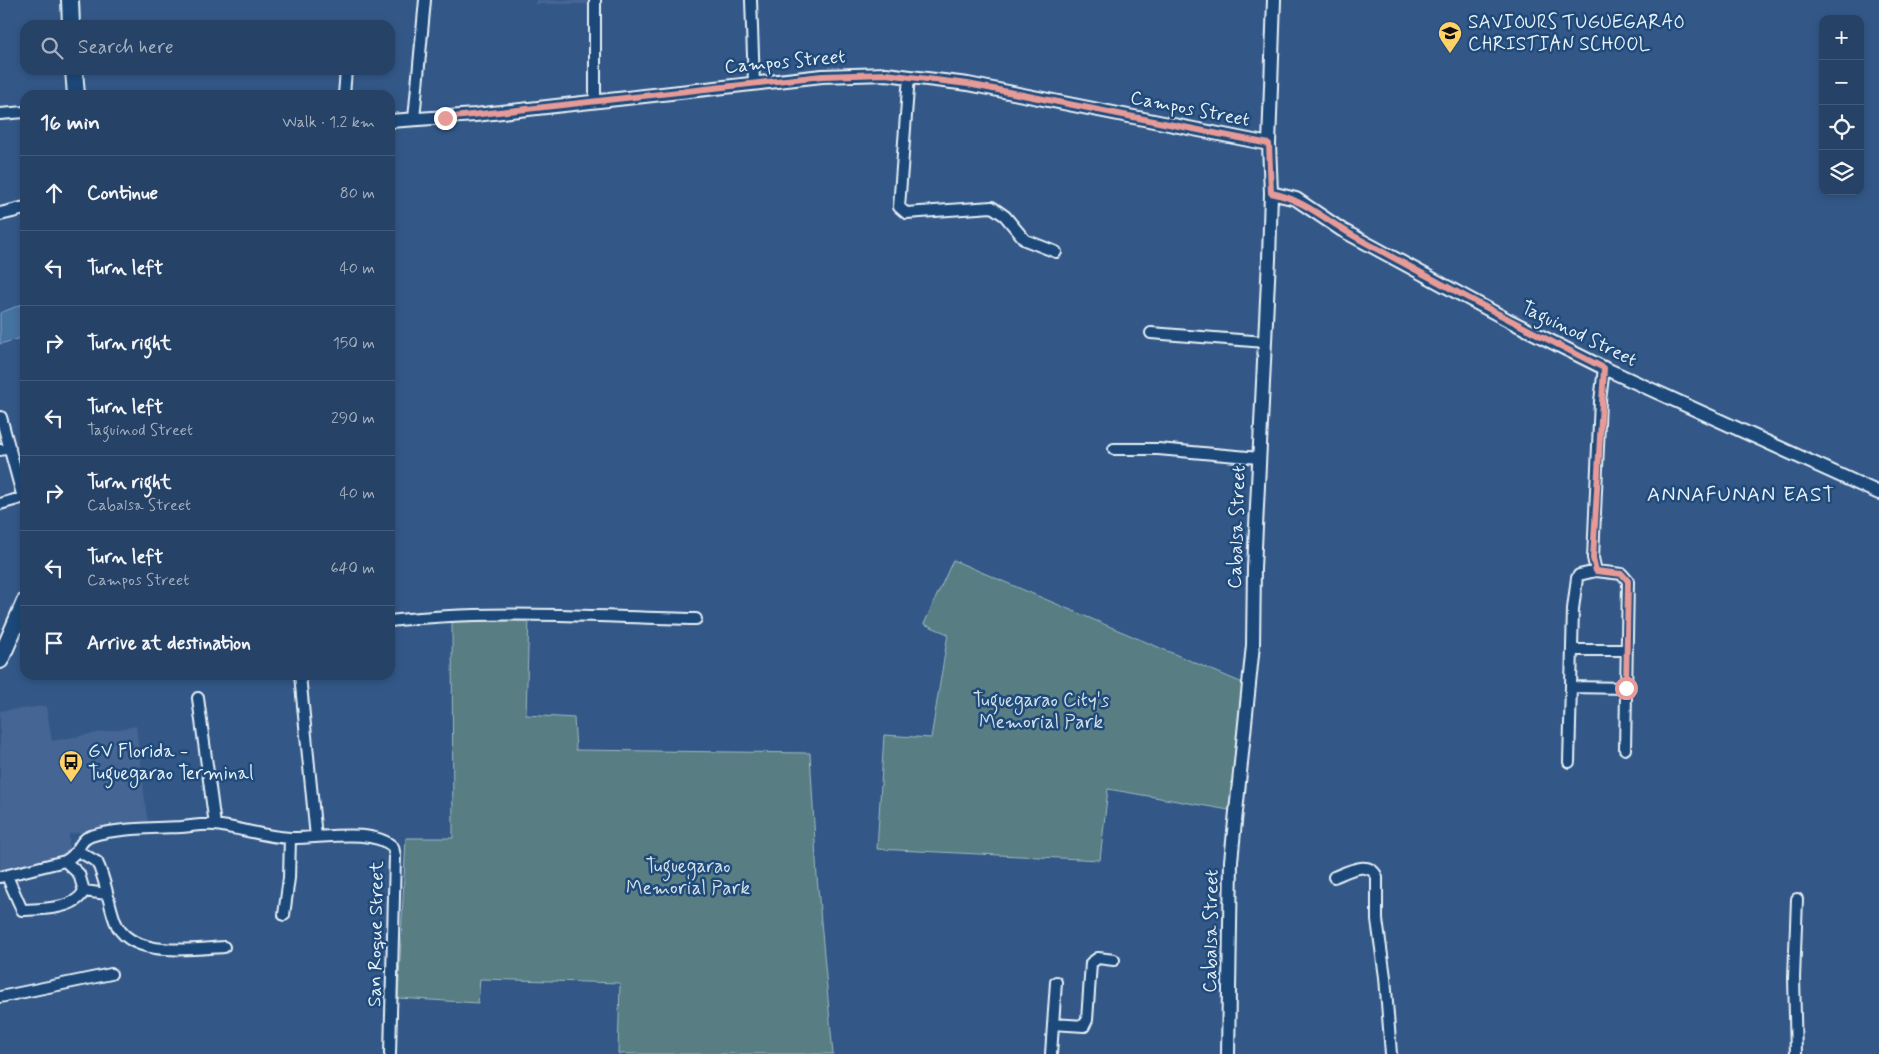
<!DOCTYPE html>
<html lang="en">
<head>
<meta charset="utf-8">
<style>
	:root { --surface:#264266; --page:#2e496c; --text:#f1f3f6; --muted:#a4b0bf; --line:#425b7a }
	body { margin:0; font-family:Mynerve,sans-serif; background:var(--page); color:var(--text) }
	.controls { position:absolute; right:15px; top:15px; display:grid; overflow:hidden; border-radius:10px; box-shadow:0 2px 8px #0003 }
	.controls button { width:45px; height:45px; display:grid; place-items:center; padding:0; border:0; border-bottom:1px solid var(--line); background:var(--surface); color:var(--text); font:25px sans-serif }
	.stop { position:absolute; width:15px; height:15px; margin:-11px; border:4px solid #e69b98; border-radius:50%; background:#fff }
	.stop.end { background:#e69b98; border-color:#fff; box-shadow:0 1px 5px #0008 }
	.list { margin:0; padding:0; list-style:none }
	h2 { display:flex; justify-content:space-between; align-items:center; height:65px; margin:0; padding:0 20px; font-size:21px }
	h2 small { font-size:16px; font-weight:400; color:var(--muted) }
	.list li { display:grid; grid-template-columns:32px 1fr auto; gap:15px; align-items:center; box-sizing:border-box; height:75px; padding:0 20px; border-top:1px solid var(--line) }
	.list b { display:block; font-size:19px; white-space:nowrap }
	.list p { margin:0; font-size:16px; white-space:nowrap; color:var(--muted) }
	.list em { font-size:16px; font-style:normal; color:var(--muted) }
	.icon { flex:none; width:28px; height:28px; fill:none; stroke:currentColor; stroke-width:2; stroke-linecap:round; stroke-linejoin:round }
	.map { position:relative; flex:none; width:1879px; height:1054px; overflow:hidden }
	.search { position:absolute; background:var(--surface); box-shadow:0 2px 8px #0003; left:20px; top:20px; width:375px; height:55px; display:flex; align-items:center; gap:12px; box-sizing:border-box; padding:0 18px; border-radius:15px; color:var(--muted); font-size:19px }
	.panel { position:absolute; background:var(--surface); box-shadow:0 2px 8px #0003; left:20px; top:90px; width:375px; height:590px; border-radius:15px }
	.map>svg:first-child { display:block }
	.built { fill:#456594 }
	.green { fill:#587e84; stroke:#a0b8be }
	.water { fill:#4473a0; stroke:#86a5c3 }
	.lines { fill:none; stroke-linecap:round; stroke-linejoin:round }
	.minor-casing { stroke:#e8f1f8; stroke-width:14 }
	.tertiary-casing { stroke:#e8f1f8; stroke-width:16 }
	.trunk-casing { stroke:#e8f1f8; stroke-width:20 }
	.minor { stroke:#1f4a7a; stroke-width:10 }
	.tertiary { stroke:#1f4a7a; stroke-width:12 }
	.trunk { stroke:#1f4a7a; stroke-width:16 }
	.route { stroke:#e69b98; stroke-width:6 }
	.labels { text-anchor:middle; dominant-baseline:central; stroke-width:5; stroke-linejoin:round; paint-order:stroke }
	.poi-label { font-size:19px; fill:#e8f1f8; stroke:#1f4a7a; text-anchor:start }
	.street-label { font-size:19px; fill:#e8f1f8; stroke:#1f4a7a }
	.park-label { font-size:19px; fill:#d2e0e7; stroke:#1f4a7a }
	.quarter-label { font-size:21px; letter-spacing:1px; fill:#e8f1f8; stroke:#1f4a7a }
</style>
</head>
<body>
<div class="map">
<svg width="1879" height="1054" viewBox="0 0 1879 1054">
	<rect width="100%" height="100%" fill="#335888"/>
	<filter id="ink" filterUnits="userSpaceOnUse"><feTurbulence type="fractalNoise" baseFrequency=".02" numOctaves="2"/><feDisplacementMap in="SourceGraphic" scale="10" xChannelSelector="R" yChannelSelector="G"/><feConvolveMatrix kernelMatrix="1 2 1 2 8 2 1 2 1" color-interpolation-filters="sRGB"/></filter>
	<g filter="url(#ink)">
		<path class="built" d="M536,0H590V4H536Z
			M46,706L52,741L136,726L148,825L69,834V854L0,871V711Z"/>
		<path class="green" d="M953,560L1245,684L1229,810L1108,789L1100,860L877,849L884,735L931,738L948,634L924,624Z
			M529,616L526,715L574,718L576,750L810,753L817,877L833,1054H618L620,983L480,979L478,1003L398,998L406,838H453L452,621Z"/>
		<path class="water" d="M25,303V337L0,344V313Z"/>
		<g class="lines">
			<g class="minor-casing">
				<path id="minor" d="M595,0V100
					M751,0L754,83
					M909,76L899,207L906,213L992,207L1005,216L1025,240L1056,252
					M344,95L346,70
					M0,114L25,112
					M414,119L425,0
					M1151,333L1265,342
					M1604,368L1600,401L1593,558L1596,571L1622,574L1628,581L1625,749
					M1,417L23,498
					M1114,449H1158L1259,458
					M0,450L10,448
					M0,504L25,497
					M390,621C491,609 594,617 696,619
					M1572,650H1627
					M300,675L316,837
					M1571,687L1626,688
					M198,698L215,825
					M1569,762L1573,609L1577,578L1579,575L1596,571
					M78,851L97,862C106,880 108,902 115,921C129,959 192,949 224,947
					M7,876L22,910C40,909 75,910 84,891L79,874L65,861
					M0,877L65,861C81,853 78,840 91,836C117,828 154,828 181,827C192,826 205,824 215,825C241,828 264,837 290,838C319,839 372,827 393,847L395,856L390,1054
					M1334,877C1347,872 1369,859 1377,877V920L1385,977L1391,1054
					M84,891L107,894
					M284,915L289,878L290,838
					M0,997L111,974
					M1053,1024L1084,1026L1087,1020L1091,963L1098,958L1114,960
					M1051,1054L1056,982
					M1796,1054L1794,978L1797,899"/>
			</g>
			<g class="tertiary-casing">
				<path id="tertiary" d="M390,121L475,115L822,76L886,74L968,84L1269,144
					M1271,193L1296,199L1342,230L1508,320L1604,368L1879,493
					M0,214L25,208
					M1228,1054L1231,861L1253,645L1254,568L1269,259L1271,193L1269,144L1274,0"/>
			</g>
			<g class="trunk-casing">
				<path id="trunk" d="M70,0L71,25
					M74,70L76,95
					M0,660L25,602"/>
			</g>
			<use href="#minor" class="minor"/>
			<use href="#tertiary" class="tertiary"/>
			<use href="#trunk" class="trunk"/>
		</g>
	</g>
	<g class="lines" filter="url(#ink)">
		<path class="route" d="M445,118L822,76L886,74L968,84L1269,144L1271,193C1305,199 1330,224 1361,240C1441,284 1522,327 1604,368L1593,558L1596,571L1622,574L1628,581L1626,688"/>
	</g>
	<defs>
		<g id="school-pin" transform="scale(1.25)"><path d="M0 17L-7.5 6A9.5 9.5 0 1 1 7.5 6Z" fill="#ffd166" stroke="#1f4a7a"/><path d="M0-5L7-2L0 1L-7-2ZM-4 1L0 2.5L4 1V4Q0 6-4 4Z" fill="#111"/></g>
		<g id="bus-pin" transform="scale(1.25)"><path d="M0 17L-7.5 6A9.5 9.5 0 1 1 7.5 6Z" fill="#ffd166" stroke="#1f4a7a"/><path d="M-5-6H5V4H4V6H2V4H-2V6H-4V4H-5ZM-3.5-4V0h7V-4ZM-3.5 1.2v1.5H-2V1.2ZM2 1.2v1.5H3.5V1.2Z" fill="#111"/></g>
	</defs>
	<g fill-rule="evenodd">
		<use href="#school-pin" x="1450" y="33"/>
		<use href="#bus-pin" x="71" y="762"/>
	</g>
	<g class="labels">
		<g class="poi-label">
			<text x="1468" y="22">SAVIOURS TUGUEGARAO<tspan x="1468" dy="22">CHRISTIAN SCHOOL</tspan></text>
			<text x="88" y="751">GV Florida -<tspan x="88" dy="22">Tuguegarao Terminal</tspan></text>
		</g>
		<g class="street-label">
			<text transform="translate(785 62) rotate(-5)">Campos Street</text>
			<text transform="translate(1190 109) rotate(11)">Campos Street</text>
			<text transform="translate(1579 334) rotate(26)">Taguinod Street</text>
			<text transform="translate(1237 527) rotate(-88)">Cabalsa Street</text>
			<text transform="translate(1211 931) rotate(-89)">Cabalsa Street</text>
			<text transform="translate(376 934) rotate(-89)">San Roque Street</text>
		</g>
		<g class="park-label">
			<text x="1041" y="700">Tuguegarao City's<tspan x="1041" dy="22">Memorial Park</tspan></text>
			<text x="688" y="866">Tuguegarao<tspan x="688" dy="22">Memorial Park</tspan></text>
		</g>
		<g class="quarter-label">
			<text x="1741" y="495">ANNAFUNAN EAST</text>
		</g>
	</g>
</svg>
<div class="controls">
<button>+</button>
<button>−</button>
<button><svg class="icon" aria-label="locate" viewBox="0 0 24 24"><circle cx="12" cy="12" r="6"/><path d="M12 2v4M12 18v4M2 12h4M18 12h4"/></svg></button>
<button><svg class="icon" aria-label="layers" viewBox="0 0 24 24"><path d="M12 4l9 5-9 5-9-5zM3 14l9 5 9-5"/></svg></button>
</div>
<div class="stop" style="left:1626px;top:688px"></div>
<div class="stop end" style="left:445px;top:118px"></div>
<div class="search"><svg class="icon" aria-label="search" viewBox="0 0 24 24"><circle cx="10" cy="10" r="6"/><path d="M15 15l6 6"/></svg>Search here</div>
<section class="panel">
<h2>16 min<small>Walk · 1.2 km</small></h2>
<ul class="list">
<li><svg class="icon" aria-label="ahead" viewBox="0 0 24 24"><path d="M12 20V5M6 11l6-6 6 6"/></svg><div><b>Continue</b></div><em>80 m</em></li>
<li><svg class="icon" aria-label="left" viewBox="0 0 24 24"><path d="M17 20v-9H6M10 6l-5 5 5 5"/></svg><div><b>Turn left</b></div><em>40 m</em></li>
<li><svg class="icon" aria-label="right" viewBox="0 0 24 24"><path d="M7 20v-9h11M14 6l5 5-5 5"/></svg><div><b>Turn right</b></div><em>150 m</em></li>
<li><svg class="icon" aria-label="left" viewBox="0 0 24 24"><path d="M17 20v-9H6M10 6l-5 5 5 5"/></svg><div><b>Turn left</b><p>Taguinod Street</p></div><em>290 m</em></li>
<li><svg class="icon" aria-label="right" viewBox="0 0 24 24"><path d="M7 20v-9h11M14 6l5 5-5 5"/></svg><div><b>Turn right</b><p>Cabalsa Street</p></div><em>40 m</em></li>
<li><svg class="icon" aria-label="left" viewBox="0 0 24 24"><path d="M17 20v-9H6M10 6l-5 5 5 5"/></svg><div><b>Turn left</b><p>Campos Street</p></div><em>640 m</em></li>
<li><svg class="icon" aria-label="arrive" viewBox="0 0 24 24"><path d="M6 21V4h12l-3 4 3 4H6"/></svg><div><b>Arrive at destination</b></div></li>
</ul>
</section>
</div>
</body>
</html>
